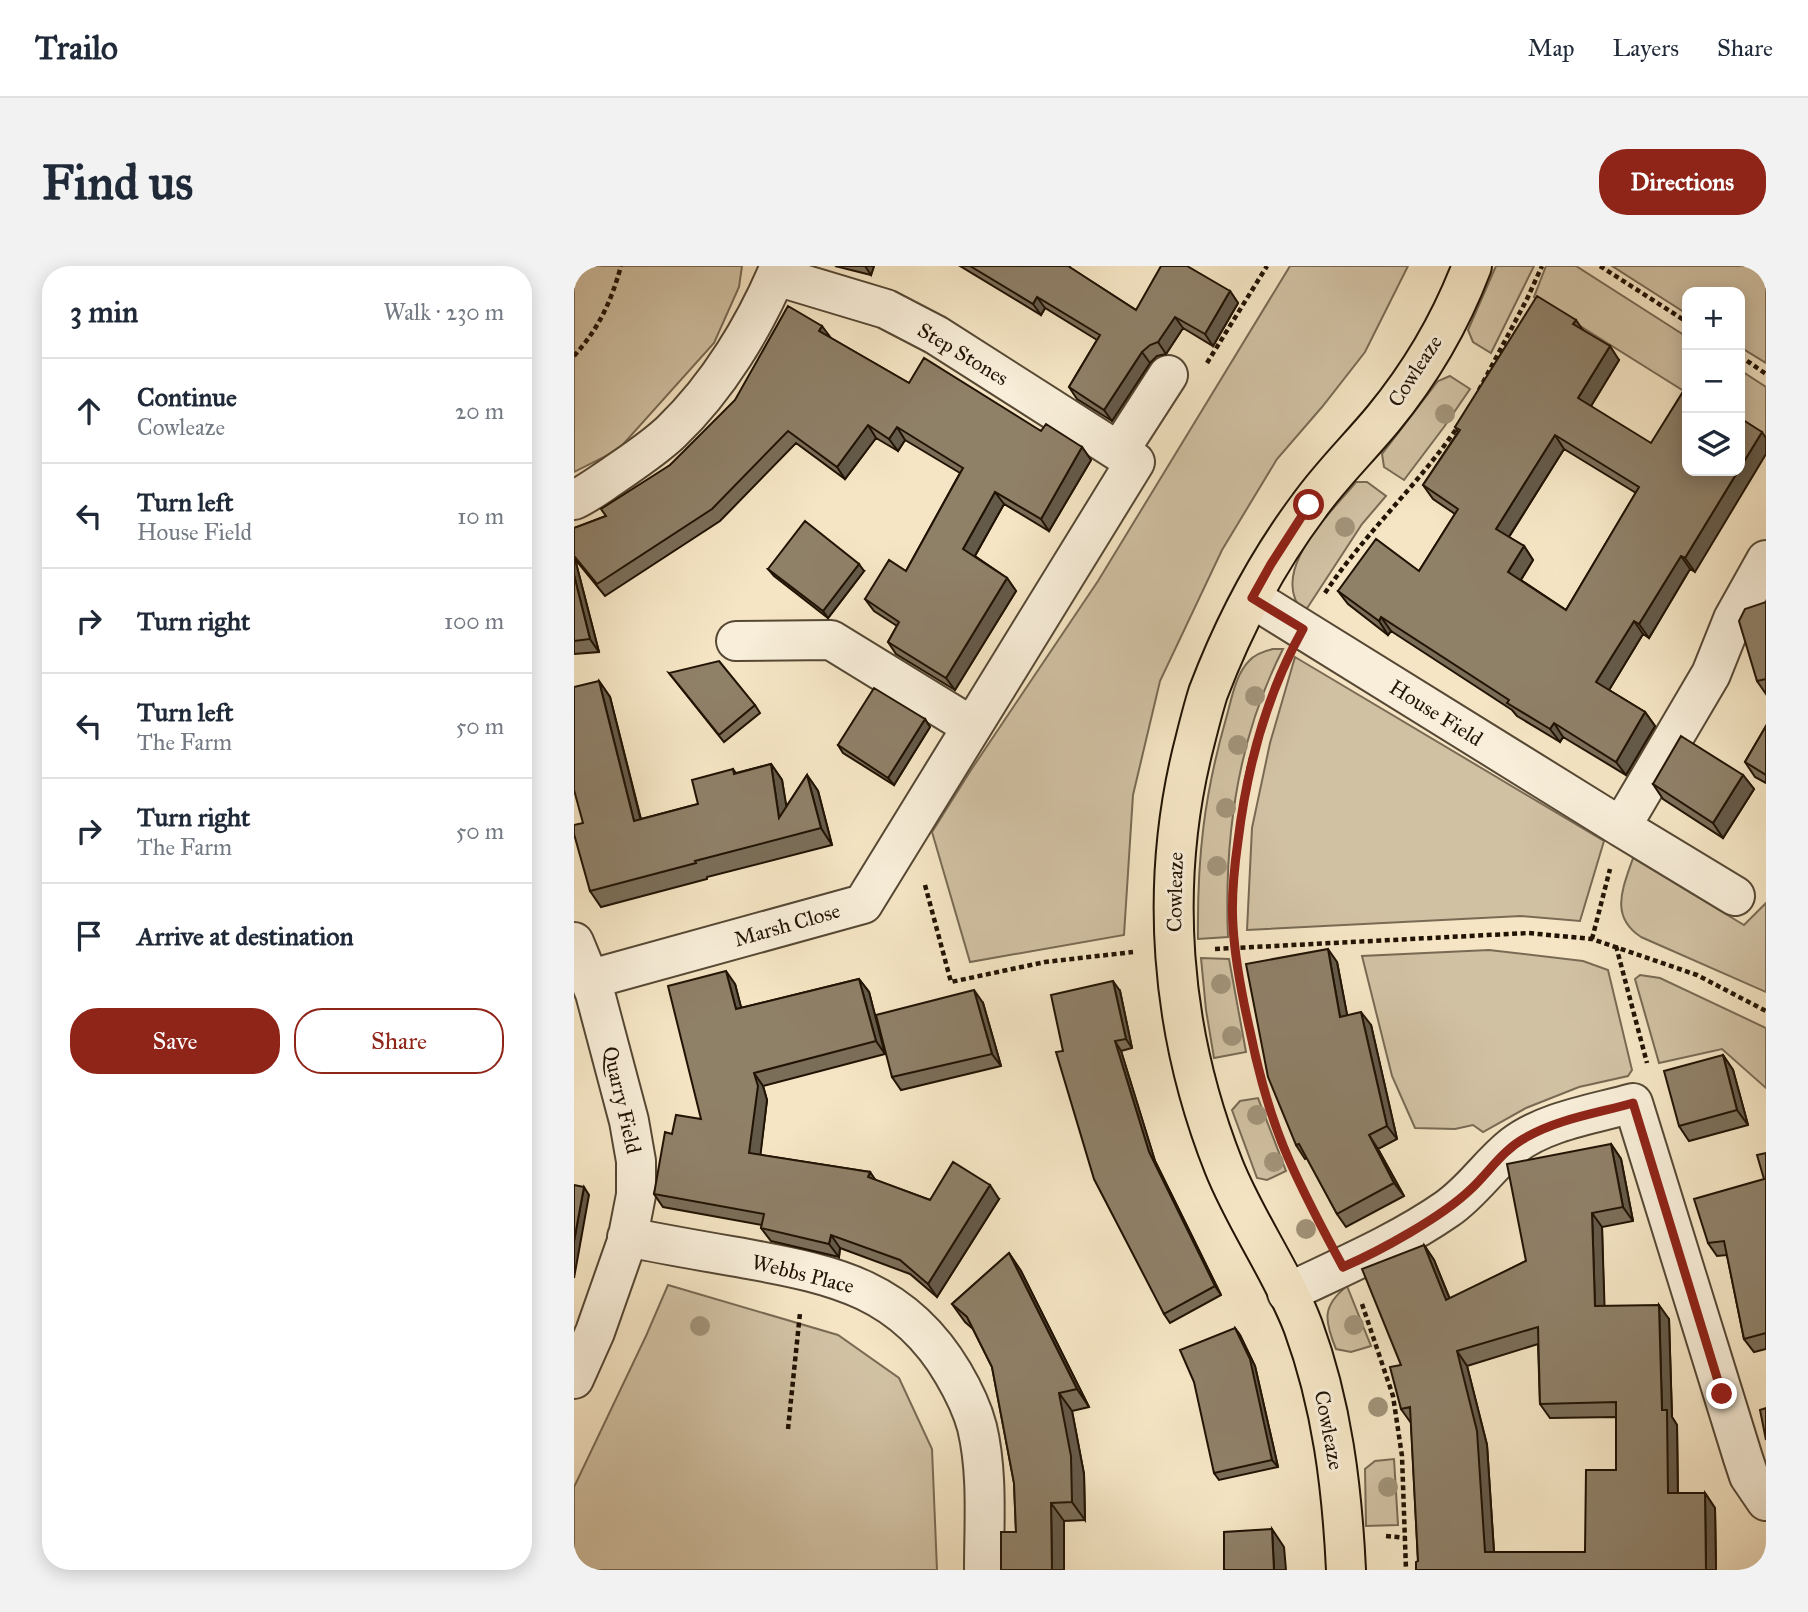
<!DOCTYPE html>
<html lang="en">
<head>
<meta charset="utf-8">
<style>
	:root { --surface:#fff; --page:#f2f2f3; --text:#1f2937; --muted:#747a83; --line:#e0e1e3; --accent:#8f2418 }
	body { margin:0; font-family:"IM FELL Great Primer",serif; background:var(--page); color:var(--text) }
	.controls { position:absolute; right:21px; top:21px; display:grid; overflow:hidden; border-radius:14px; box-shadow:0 4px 18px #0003 }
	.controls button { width:63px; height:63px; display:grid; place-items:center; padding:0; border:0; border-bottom:2px solid var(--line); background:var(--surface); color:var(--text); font:35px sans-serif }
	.stop { position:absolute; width:21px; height:21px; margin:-16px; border:5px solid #8f2418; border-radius:50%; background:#fff }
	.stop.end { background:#8f2418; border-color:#fff; box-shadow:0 2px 7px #0008 }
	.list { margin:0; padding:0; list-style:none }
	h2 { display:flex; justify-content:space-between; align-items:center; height:91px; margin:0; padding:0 28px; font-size:30px }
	h2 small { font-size:23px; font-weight:400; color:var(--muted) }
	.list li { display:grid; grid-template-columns:46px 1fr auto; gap:21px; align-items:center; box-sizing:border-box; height:105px; padding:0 28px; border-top:2px solid var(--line) }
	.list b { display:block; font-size:26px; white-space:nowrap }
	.list p { margin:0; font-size:23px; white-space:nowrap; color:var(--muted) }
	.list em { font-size:23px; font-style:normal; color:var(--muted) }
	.actions { display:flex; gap:14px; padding:21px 28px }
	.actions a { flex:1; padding:16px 0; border:2px solid var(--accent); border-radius:28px; text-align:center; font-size:24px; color:var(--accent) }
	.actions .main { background:var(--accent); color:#fff }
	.icon { flex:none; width:38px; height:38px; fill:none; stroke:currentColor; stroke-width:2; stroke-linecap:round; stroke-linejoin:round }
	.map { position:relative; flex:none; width:1192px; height:1304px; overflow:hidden; border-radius:28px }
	header { display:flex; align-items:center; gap:42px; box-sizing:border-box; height:98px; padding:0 35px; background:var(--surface); border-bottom:2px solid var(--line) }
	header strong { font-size:33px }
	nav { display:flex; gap:38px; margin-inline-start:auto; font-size:24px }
	.intro { display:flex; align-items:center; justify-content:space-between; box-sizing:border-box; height:168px; padding:0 42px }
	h1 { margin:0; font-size:49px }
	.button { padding:18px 32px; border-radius:28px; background:var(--accent); color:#fff; font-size:24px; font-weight:700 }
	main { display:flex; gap:42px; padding:0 42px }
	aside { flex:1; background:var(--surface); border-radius:28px; box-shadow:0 4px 18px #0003 }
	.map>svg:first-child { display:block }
	.green { fill:#d1c1a3; stroke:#796a54; stroke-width:2 }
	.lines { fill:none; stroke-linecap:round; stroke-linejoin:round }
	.minor-casing { stroke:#564834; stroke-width:42 }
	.major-casing { stroke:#211304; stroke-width:42 }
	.path { stroke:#211304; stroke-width:4.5; stroke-dasharray:5 3.5; stroke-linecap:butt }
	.minor { stroke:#f8eed9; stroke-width:38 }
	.major { stroke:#f5e5c4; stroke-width:38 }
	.tree { fill:#a29379 }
	.wall { fill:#7b6e59; stroke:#211304; stroke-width:2; fill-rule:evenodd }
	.shaded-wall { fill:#645a49; stroke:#211304; stroke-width:2 }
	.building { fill:#8f8068; stroke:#211304; stroke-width:2; fill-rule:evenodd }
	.route { stroke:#8f2418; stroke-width:9 }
	.labels { text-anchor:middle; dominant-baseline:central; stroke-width:6; stroke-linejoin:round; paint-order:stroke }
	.street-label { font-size:21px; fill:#211304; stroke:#f8eed9 }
</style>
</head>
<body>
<header>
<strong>Trailo</strong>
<nav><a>Map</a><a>Layers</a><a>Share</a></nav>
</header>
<div class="intro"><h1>Find us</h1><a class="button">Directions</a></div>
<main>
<aside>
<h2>3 min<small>Walk · 230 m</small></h2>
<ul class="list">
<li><svg class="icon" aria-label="ahead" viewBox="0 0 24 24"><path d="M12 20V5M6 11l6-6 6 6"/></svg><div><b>Continue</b><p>Cowleaze</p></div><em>20 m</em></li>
<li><svg class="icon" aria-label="left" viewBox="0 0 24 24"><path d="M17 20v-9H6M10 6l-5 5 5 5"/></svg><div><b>Turn left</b><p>House Field</p></div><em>10 m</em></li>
<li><svg class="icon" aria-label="right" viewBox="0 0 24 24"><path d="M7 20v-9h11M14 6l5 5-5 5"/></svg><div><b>Turn right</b></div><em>100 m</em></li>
<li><svg class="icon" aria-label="left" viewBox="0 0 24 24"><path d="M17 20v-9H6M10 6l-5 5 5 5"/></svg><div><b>Turn left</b><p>The Farm</p></div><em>50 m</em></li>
<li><svg class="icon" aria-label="right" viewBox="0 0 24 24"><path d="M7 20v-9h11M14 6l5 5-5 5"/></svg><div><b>Turn right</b><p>The Farm</p></div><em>50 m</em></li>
<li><svg class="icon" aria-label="arrive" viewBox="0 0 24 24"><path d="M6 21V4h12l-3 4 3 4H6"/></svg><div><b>Arrive at destination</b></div></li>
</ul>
<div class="actions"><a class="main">Save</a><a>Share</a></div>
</aside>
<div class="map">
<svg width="1192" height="1304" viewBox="0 0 1192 1304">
	<rect width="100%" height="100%" fill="#f5e5c4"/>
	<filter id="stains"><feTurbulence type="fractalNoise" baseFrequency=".00286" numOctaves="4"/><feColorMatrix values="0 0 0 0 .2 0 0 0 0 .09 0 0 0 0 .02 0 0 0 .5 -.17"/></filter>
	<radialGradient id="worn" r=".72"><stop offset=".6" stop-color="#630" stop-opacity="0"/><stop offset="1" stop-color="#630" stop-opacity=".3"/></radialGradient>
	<path class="green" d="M0,0H168L165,21L140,77L44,184L0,206Z
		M716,0H834L791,86L748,141L703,193L648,284L586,415L559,529L550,669L396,696L358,566L397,504L524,315Z
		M922,0H960L917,87L899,76L894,64Z
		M972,0H1002L1113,71V127L960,31Z
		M1038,0H1192V97L1166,81V26H1113V48Z
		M1166,104L1192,121V176L1166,159Z
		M876,110L896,123L870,161L830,214L810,201L808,188L864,115Z
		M782,216H793L812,230L788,258L730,347C692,306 757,247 782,216Z
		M699,383H709C664,471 650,573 654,671L624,673C623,591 630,529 653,449C658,431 662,408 675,395C681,388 690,385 699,383Z
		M721,391L1030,575L1006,655L947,650L673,664L678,562L696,477Z
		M1059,592L1170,659L1192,637V726L1067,671C1035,650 1049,622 1059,592Z
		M915,684L1009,695L1034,704L1058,804L1054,810L1005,821L952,842L909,866L899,859L881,863L841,862L818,810L788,690Z
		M627,692L655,693L672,786L640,792L632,744Z
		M1066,709L1086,712L1192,762V822L1148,783L1085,797L1061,713Z
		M684,832L712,905L693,914L683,912L658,844L666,835Z
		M94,1019L264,1069L325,1112L358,1183L363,1304H0V1221L72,1070Z
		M773,1020L797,1080L777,1086L762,1083C750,1054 748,1040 773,1020Z
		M820,1193L824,1259L792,1260L791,1203L801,1195Z"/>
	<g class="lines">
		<g class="minor-casing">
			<path id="minor" d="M545,185L594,109
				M0,234C13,228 25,219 37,211C57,197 79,183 97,166C144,121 181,60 206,0
				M678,332L1047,561L1137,408L1159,353L1192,294
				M162,375L257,374L397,460
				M1047,561L1161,630
				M0,676L21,727L55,855L62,895V929L53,975L21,1066L0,1113
				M17,713L289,638L561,196L362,69L312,43L202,10
				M53,971C93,979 134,986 174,993C262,1009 330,1024 379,1107C389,1124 398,1142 403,1161C414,1207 410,1257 410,1304
				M713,1027C767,1001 824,977 873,943C899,925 915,899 939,880C971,855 1020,848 1059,837L1169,1192L1175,1210L1192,1235"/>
		</g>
		<g class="major-casing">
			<path id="major" d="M772,1304C768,1221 758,1139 729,1060C708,1005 672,956 650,901C596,765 584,617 621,475C625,459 629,443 634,427C659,361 693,296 735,240C757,209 785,182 809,153C846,108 877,55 898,0"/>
		</g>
		<path class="path" d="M1026,0L1113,56
			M0,90C25,62 37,36 47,0
			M1166,90L1192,108
			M633,97L693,0
			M905,124L953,33L968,0
			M751,327C791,267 845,218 885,159
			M710,402C698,431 686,461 677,492C671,516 668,541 665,566C661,597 656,629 659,661C668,768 699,871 750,965
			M351,619L377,716L471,696L559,686
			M1018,673L1036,603
			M1042,680L1073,797
			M641,683L954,667L1018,673L1123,709L1192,745
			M788,1038L819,1130L828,1190L832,1304
			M214,1163L226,1047
			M812,1270L832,1272"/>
		<use href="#minor" class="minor"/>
		<use href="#major" class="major"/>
	</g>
	<g class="tree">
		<circle cx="871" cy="148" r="10"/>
		<circle cx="771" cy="261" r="10"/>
		<circle cx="681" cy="430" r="10"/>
		<circle cx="664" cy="479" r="10"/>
		<circle cx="652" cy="542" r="10"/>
		<circle cx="643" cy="600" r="10"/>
		<circle cx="647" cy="718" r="10"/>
		<circle cx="658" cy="770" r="10"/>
		<circle cx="683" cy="849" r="10"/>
		<circle cx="700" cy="896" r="10"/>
		<circle cx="732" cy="963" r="10"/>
		<circle cx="780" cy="1059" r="10"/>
		<circle cx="126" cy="1060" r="10"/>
		<circle cx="804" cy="1141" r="10"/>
		<circle cx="814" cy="1221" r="10"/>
	</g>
	<path class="wall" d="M261,0H300L297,9Z
		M386,0H496L495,1L562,44L656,25L664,37L639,80L609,62L592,88L583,90L576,97L538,155L503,133L495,121L523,74L471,42L467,49Z
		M1009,64L1045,94L1017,140L1121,306L1116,303L1075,372L1069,368L1035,424L1071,446L1081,460L1052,509L989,471L986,476L943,450L938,444L817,365L814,369L774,338L764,325L845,305L881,248L859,233L849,219L884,166L881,161ZM990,183L1062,227L992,344L947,314L959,294L950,280L935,271Z
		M257,72L335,117L467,165L508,181L517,194L475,265L430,238L401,290L433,312L442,325L381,424L322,388L314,376L323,360L300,345L291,333L332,305L386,207L331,174L324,185L302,172L271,213L222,177L146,255L31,330L1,293L25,386L0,388V262L32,250Z
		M194,303L290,305L254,352L200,310Z
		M1192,336V428L1183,415Z
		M95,407L181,439L186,447L150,476Z
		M25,415L36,431L67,553L124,538L159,503L162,507L197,498L208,514L212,541L233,509L244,525L258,579L133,611V613L27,641L16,625L9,557Z
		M351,453L356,461L320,519L269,487L264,479Z
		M1192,460V517L1181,511L1171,496Z
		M1169,509L1180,523L1149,572L1089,533L1079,518Z
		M763,696L773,749L797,759L823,873L804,883L830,930L772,961L763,948L733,892L731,893L722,879Z
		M285,713L295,726L311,788L189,820L193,834L186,889L296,906L301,914L356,934L425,933L363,1031L336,1008L266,982L265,991L197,975L187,962L188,959L89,941L80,928L98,868L127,853L161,718L167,742Z
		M546,725L558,782L547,785L581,895L647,1029L596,1057L590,1048L489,785Z
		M409,737L427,800L327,824L318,811Z
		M1149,789L1159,804L1174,859L1115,875L1105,860Z
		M1037,878L1047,893L1059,955L1028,961L1030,1040L1095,1053L1098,1151L1103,1159L1104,1227H1131L1141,1242L1142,1304H842L844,1295L837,1157L827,1143V1099L850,979L860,994L876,1033L952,995ZM964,1078L966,1138L976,1152L1042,1151V1204L1011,1286H920L913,1179L893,1100Z
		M1192,887V1083L1180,1086L1170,1073L1153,989L1143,990L1134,977L1190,913Z
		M435,987L447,1005L515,1141L498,1145L510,1208L511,1254L490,1255V1304H427L442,1266L440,1217L418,1101L399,1063L391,1056L378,1038Z
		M661,1062L666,1069L681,1100L704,1201L645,1214L640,1207Z"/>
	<path class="shaded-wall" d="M291,0H300L297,9Z
		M656,25L664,37L639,80L631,68Z
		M463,31L471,42L467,49L459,38Z
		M601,51L609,62L592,88L584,76Z
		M1002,54L1011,67L999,58Z
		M248,60L257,72L245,65Z
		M1036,80L1045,94L1014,145L1004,132Z
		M568,86L576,97L538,155L530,144Z
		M294,159L302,172L271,213L263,201Z
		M323,161L331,174L324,185L315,173Z
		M1188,166L1192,172V188L1121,306L1111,292L1164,205H1166V202Z
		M981,169L990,183L931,277L922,263Z
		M508,181L517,194L475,265L467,253Z
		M421,226L430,238L398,295L389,283Z
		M950,280L959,294L943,320L934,306Z
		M1107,290L1116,303L1075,372L1065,358Z
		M0,291L1,293L25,386L16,373L0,309Z
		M285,298L290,305L254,352L249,345Z
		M433,312L442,325L381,424L372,412Z
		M807,351L817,365L814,369L805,355Z
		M1060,355L1069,368L1032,429L1022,416Z
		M25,415L36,431L71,571L60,555Z
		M1071,446L1081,460L1052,509L1042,496Z
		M351,453L356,461L320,519L314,512Z
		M980,457L989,471L986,476L976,463Z
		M197,498L208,514L217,568L205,552Z
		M233,509L244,525L258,579L247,562Z
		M1169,509L1180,523L1149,572L1139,557Z
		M754,683L763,696L776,764L766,751Z
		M152,705L161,718L171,756L162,743Z
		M285,713L295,726L311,788L302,775Z
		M539,715L546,725L558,782L552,773Z
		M400,724L409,737L427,800L418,788Z
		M787,746L797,759L823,873L813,860Z
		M541,775L547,785L581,895L647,1029L641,1020L575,886Z
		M1149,789L1159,804L1174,859L1163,844Z
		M180,807L189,820L193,834L185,901L175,887Z
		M795,869L804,883L830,930L820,917Z
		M1037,878L1047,893L1059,955L1049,941Z
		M296,906L305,919L294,911Z
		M416,919L425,933L363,1031L354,1018Z
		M10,921L15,929L0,1012V975Z
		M1018,947L1028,961L1031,1055L1021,1040Z
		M257,969L266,982L265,991L255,978Z
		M850,979L860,994L882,1049L872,1034Z
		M435,987L447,1005L515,1141L503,1123Z
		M1085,1039L1095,1053L1098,1151L1103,1159L1104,1242L1094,1227L1088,1144Z
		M661,1062L666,1069L681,1100L704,1201L698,1194Z
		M883,1085L893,1100L913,1179L921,1301L911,1286Z
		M485,1127L498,1145L510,1208L511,1254L498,1236Z
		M1131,1227L1141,1242L1142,1304H1132Z
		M477,1237L490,1255V1304H478Z
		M698,1263L710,1281L712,1304H700Z"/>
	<path class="building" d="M396,0H494L562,44L587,0H613L656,25L631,68L601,51L584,76L576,79L568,86L530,144L495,121L526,69L463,31L459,38Z
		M963,30L1002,54L999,58L1036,80L1004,132L1077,177L1110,124L1113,126V205H1164L1111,292L1107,290L1065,358L1060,355L1022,416L1071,446L1042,496L980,457L976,463L933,437L935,434L807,351L805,355L764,325L802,273L845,305L884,243L849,219L886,164L881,161ZM981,169L1065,221L992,344L934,306L950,280L922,263Z
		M214,40L248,60L245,65L335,117L350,92L467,165L472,158L508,181L467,253L421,226L389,283L433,312L372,412L314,376L325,356L291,333L315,294L332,305L389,202L323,161L315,173L294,159L263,201L214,165L138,243L23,318L0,290V262L32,250L27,243L96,199L161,134Z
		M1166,152L1188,166L1166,202Z
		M231,255L285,298L249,345L194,303Z
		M0,309L16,373L0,375Z
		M1192,336V413L1183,415L1165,355L1171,343Z
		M145,395L181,439L145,469L95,407Z
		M25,415L60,555L124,538L118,514L159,503L160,508L197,498L205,552L233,509L247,562L121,595L122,597L16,625L0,568V559L9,557L0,524V421Z
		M300,422L351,453L314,512L264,479Z
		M1192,460V509L1171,496Z
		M1107,470L1169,509L1139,557L1079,518Z
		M754,683L766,751L787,746L813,860L795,869L820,917L763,948L725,878L722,879L694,811L672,698Z
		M152,705L162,743L285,713L302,775L180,807L184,820L175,887L296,906L294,911L356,934L379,896L416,919L354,1018L326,994L257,969L255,978L187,962L190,948L80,928L91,866L98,868L102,849L127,853L94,720Z
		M539,715L552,773L541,775L575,886L641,1020L590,1048L520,913L482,786L489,785L477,729Z
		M400,724L418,788L318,811L302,749Z
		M1149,789L1163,844L1105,860L1090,805Z
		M1037,878L1049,941L1018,947L1021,1040L1085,1039L1088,1144H1093L1094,1227H1131L1132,1304H842V1296L844,1295L836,1141L827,1143L816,1101L827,1099L788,1003L850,979L872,1034L952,995L933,898ZM964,1061L966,1138L1042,1136V1204H1012L1011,1286H911L903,1165L883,1085Z
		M1192,887V1067L1170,1073L1150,975L1134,977L1120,933L1190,913L1183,889Z
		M0,919L10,921L0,975Z
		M435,987L503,1123L485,1127L497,1190L498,1236L477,1237L478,1304H427V1266H442L440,1217L418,1101L393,1051L378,1038Z
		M661,1062L676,1093L698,1194L640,1207L620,1116L606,1084Z
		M1192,1142V1174L1186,1144Z
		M698,1263L700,1304H650V1266Z"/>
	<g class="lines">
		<path class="route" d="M735,239L697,298L678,332L729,363C692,429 673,501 664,575C660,603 657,631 659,660C661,695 668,730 676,765C685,809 697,854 716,896C732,932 750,966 769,1001C806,985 868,951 897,923C915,906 929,884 951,872C983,853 1024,847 1059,837L1148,1128"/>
	</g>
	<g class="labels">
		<g class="street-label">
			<text transform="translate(389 88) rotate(31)">Step Stones</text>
			<text transform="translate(841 105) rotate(-57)">Cowleaze</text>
			<text transform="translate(862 447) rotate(32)">House Field</text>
			<text transform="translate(601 626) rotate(-89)">Cowleaze</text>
			<text transform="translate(213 659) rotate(-16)">Marsh Close</text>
			<text transform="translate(48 834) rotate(77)">Quarry Field</text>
			<text transform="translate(229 1008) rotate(14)">Webbs Place</text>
			<text transform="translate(755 1164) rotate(79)">Cowleaze</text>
		</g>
	</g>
	<rect width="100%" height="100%" filter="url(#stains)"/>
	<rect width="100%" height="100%" fill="url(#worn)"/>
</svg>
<div class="controls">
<button>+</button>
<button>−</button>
<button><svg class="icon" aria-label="layers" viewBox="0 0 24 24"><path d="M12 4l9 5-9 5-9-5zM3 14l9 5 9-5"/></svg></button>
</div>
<div class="stop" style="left:735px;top:239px"></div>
<div class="stop end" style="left:1148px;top:1128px"></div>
</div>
</main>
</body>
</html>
